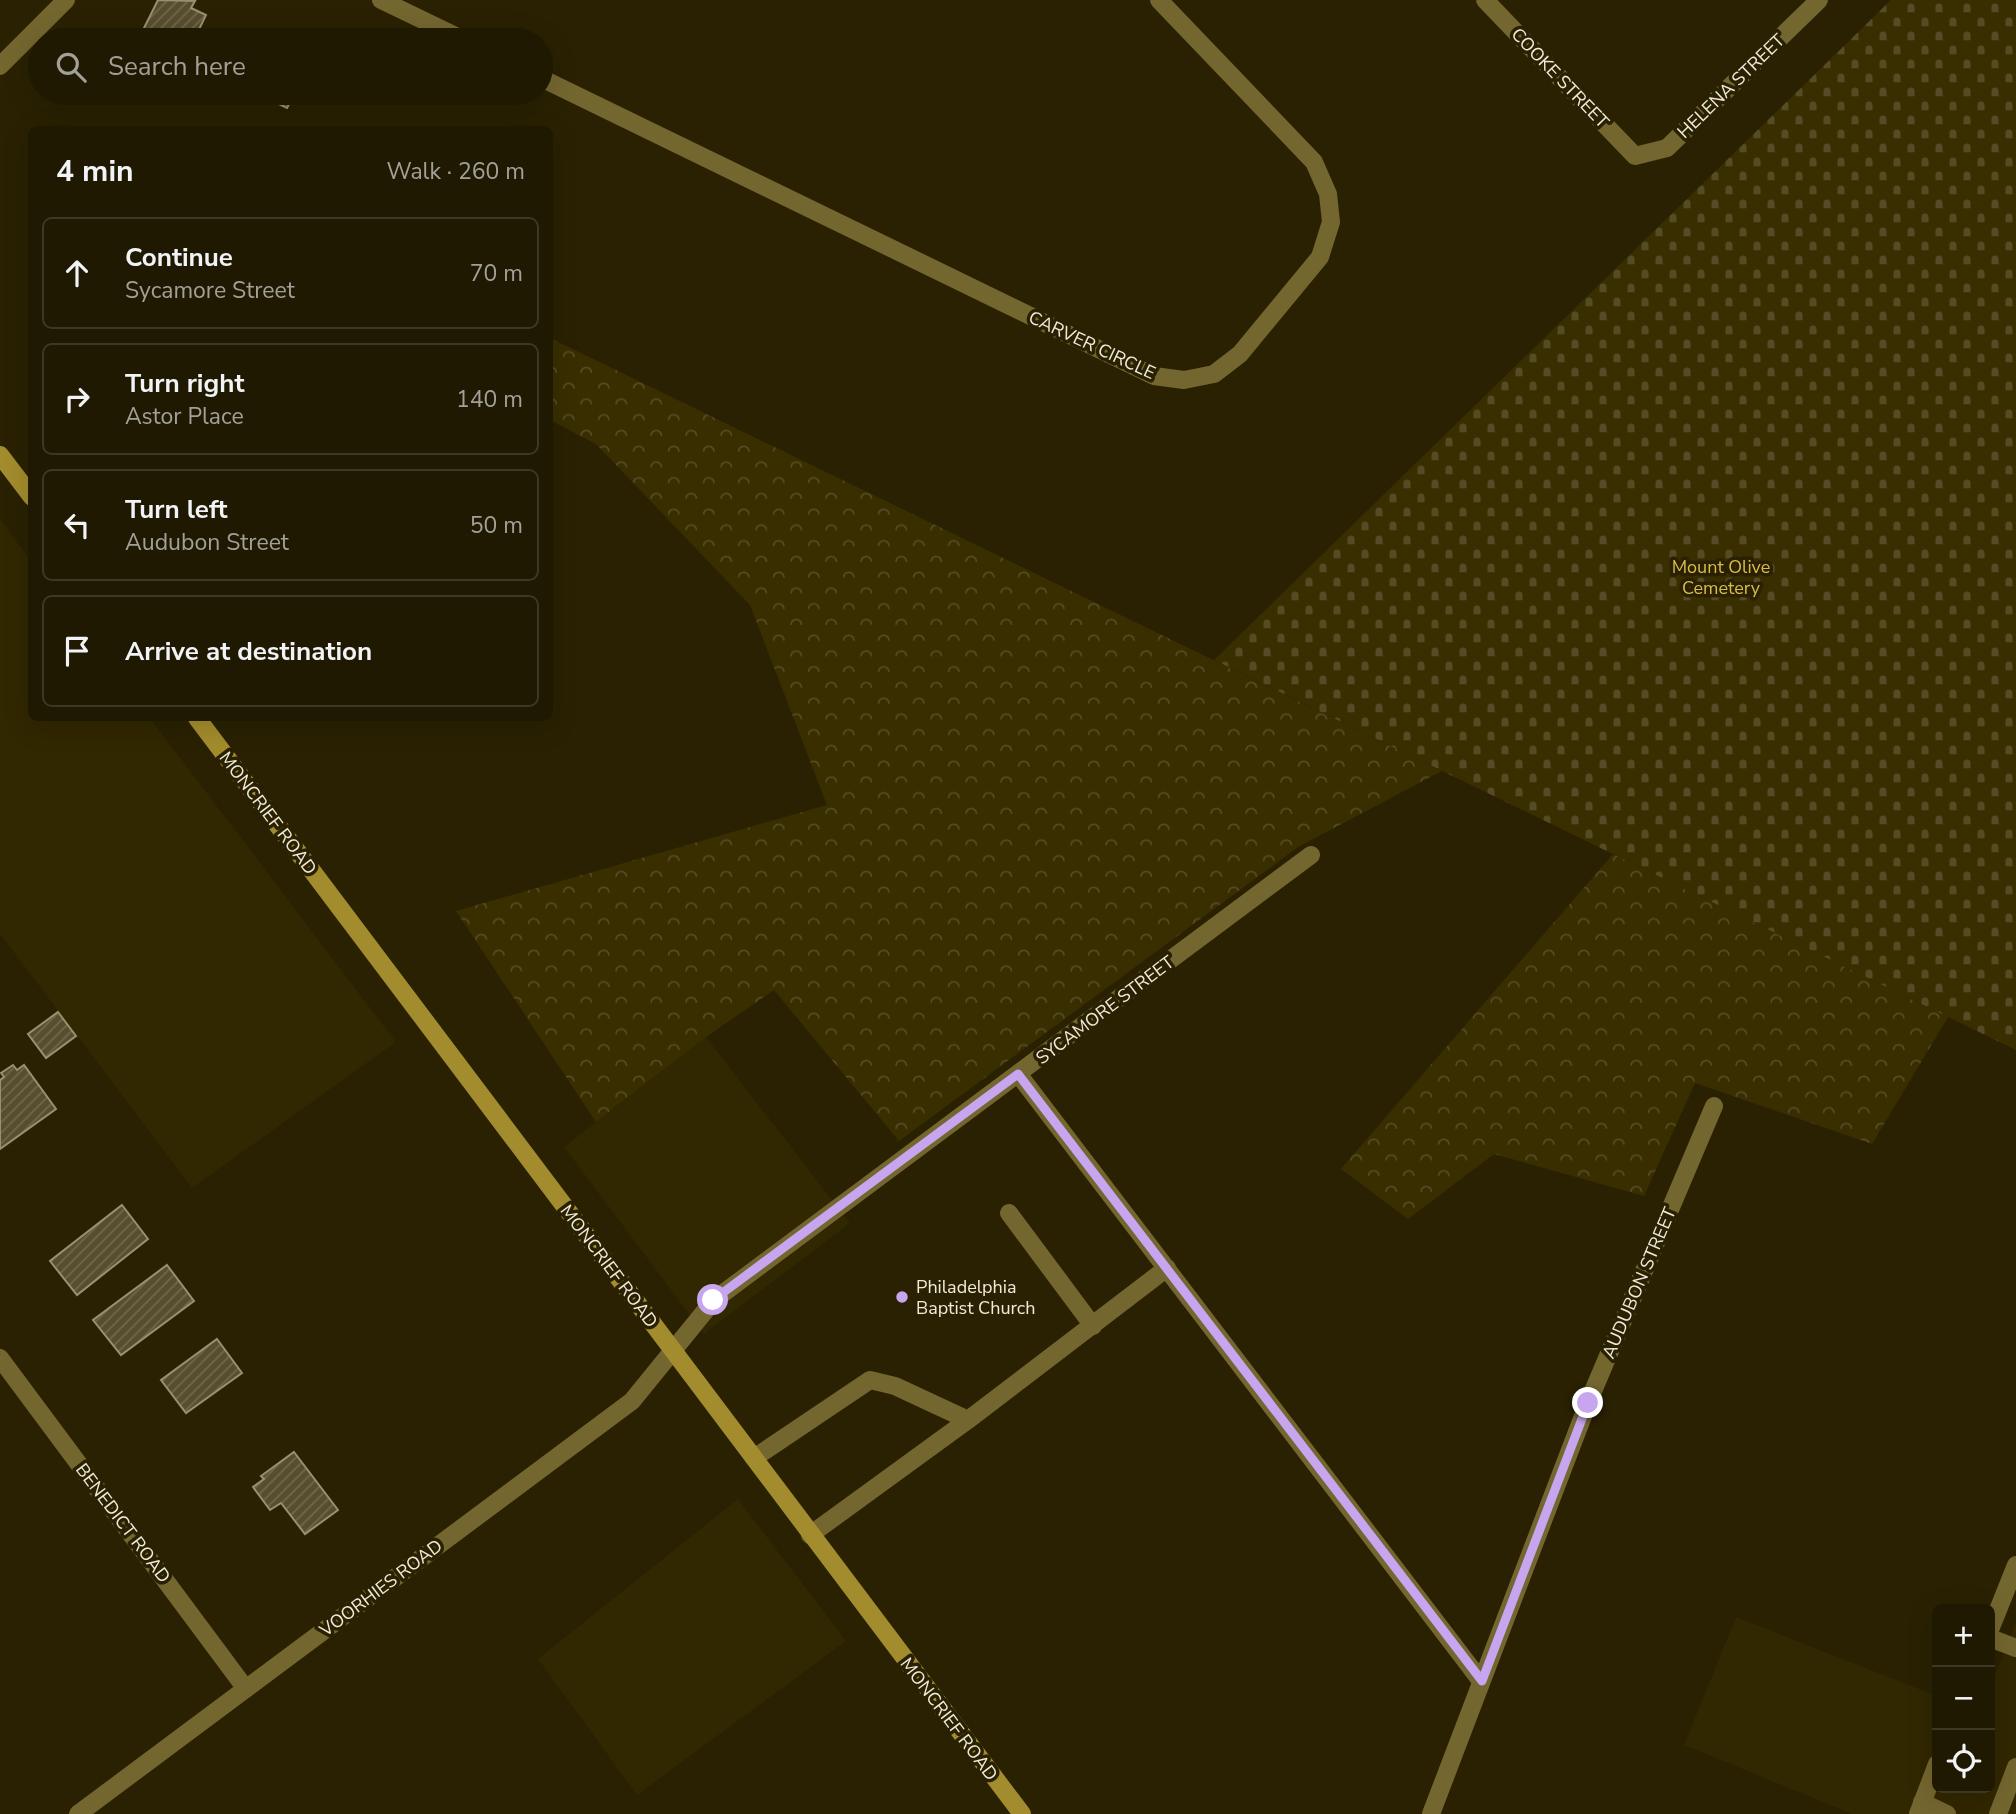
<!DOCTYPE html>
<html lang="en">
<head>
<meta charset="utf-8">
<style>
	:root { --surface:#1f1902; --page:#2c2611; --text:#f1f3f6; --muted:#a1a099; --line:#3c3824 }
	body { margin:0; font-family:"Nunito Sans",sans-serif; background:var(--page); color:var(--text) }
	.controls { position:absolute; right:21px; bottom:21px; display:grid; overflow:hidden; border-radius:10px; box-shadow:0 7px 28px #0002 }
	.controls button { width:63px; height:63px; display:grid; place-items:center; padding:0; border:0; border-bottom:2px solid var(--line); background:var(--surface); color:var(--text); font:35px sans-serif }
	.stop { position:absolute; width:21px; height:21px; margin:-16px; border:5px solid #c7a6ef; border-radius:50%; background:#fff }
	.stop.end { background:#c7a6ef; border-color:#fff; box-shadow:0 2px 7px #0008 }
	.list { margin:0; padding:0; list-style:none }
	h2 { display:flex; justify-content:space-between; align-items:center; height:91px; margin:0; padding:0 28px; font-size:30px }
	h2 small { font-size:23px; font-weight:400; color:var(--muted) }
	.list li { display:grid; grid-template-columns:46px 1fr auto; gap:21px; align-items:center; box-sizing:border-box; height:112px; margin:0 14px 14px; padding:0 14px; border:2px solid var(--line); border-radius:10px }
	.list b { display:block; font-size:26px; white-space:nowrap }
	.list p { margin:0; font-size:23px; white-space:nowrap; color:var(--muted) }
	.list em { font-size:23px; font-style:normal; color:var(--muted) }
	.icon { flex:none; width:38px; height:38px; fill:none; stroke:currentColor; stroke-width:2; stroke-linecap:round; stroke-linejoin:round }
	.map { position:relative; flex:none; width:2016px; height:1814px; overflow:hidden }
	.search { position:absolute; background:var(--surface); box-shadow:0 7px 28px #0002; left:28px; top:28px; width:525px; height:77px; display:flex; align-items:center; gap:18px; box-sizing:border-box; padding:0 24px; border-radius:38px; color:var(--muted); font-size:26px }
	.panel { position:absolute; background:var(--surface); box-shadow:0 7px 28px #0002; left:28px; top:126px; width:525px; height:595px; border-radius:10px }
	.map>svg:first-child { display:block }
	.built { fill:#312700 }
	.forest { fill:url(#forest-crowns) }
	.cemetery { fill:url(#cemetery-stones) }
	.building { fill:url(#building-hatch); stroke:#99906f; stroke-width:2 }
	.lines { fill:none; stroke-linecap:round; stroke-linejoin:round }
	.lane { stroke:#74662f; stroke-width:18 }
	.street { stroke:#74662f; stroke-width:18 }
	.secondary { stroke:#a38c2d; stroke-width:18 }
	.route { stroke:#c7a6ef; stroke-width:9 }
	.poi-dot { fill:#c7a6ef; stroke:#292102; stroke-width:2.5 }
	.labels { text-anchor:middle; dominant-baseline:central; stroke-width:7; stroke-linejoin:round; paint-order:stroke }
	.street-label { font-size:18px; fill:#f0ebd9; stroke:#292102 }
	.park-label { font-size:18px; fill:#dabd47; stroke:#292102 }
	.poi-label { font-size:18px; fill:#f0ebd9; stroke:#292102; text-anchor:start }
</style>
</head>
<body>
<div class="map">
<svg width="2016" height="1814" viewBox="0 0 2016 1814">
	<defs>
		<pattern id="forest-crowns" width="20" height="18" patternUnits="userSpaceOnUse" patternTransform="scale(1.75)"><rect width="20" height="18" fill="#382e00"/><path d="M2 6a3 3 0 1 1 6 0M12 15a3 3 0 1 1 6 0" fill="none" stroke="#554c25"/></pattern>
		<pattern id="cemetery-stones" width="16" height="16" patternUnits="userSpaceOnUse" patternTransform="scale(1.75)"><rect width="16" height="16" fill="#382e00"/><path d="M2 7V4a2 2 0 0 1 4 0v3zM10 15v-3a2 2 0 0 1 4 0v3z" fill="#554c25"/></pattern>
		<pattern id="building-hatch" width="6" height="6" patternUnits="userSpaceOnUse" patternTransform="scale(1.75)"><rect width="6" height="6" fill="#574e2f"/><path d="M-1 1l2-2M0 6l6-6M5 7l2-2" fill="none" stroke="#6f684d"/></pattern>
	</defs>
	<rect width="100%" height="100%" fill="#292102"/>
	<path class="built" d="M0,519L31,561L32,718H150L396,1042L192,1188L0,934Z
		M706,1037L850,1223L704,1334L564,1147Z
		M738,1499L846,1641L637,1795L538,1659Z
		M1736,1617L1937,1696V1788H1990V1688L2016,1622V1814H1852L1684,1745Z"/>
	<path class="forest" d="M550,338L1442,771L1298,847L899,1141L774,990L706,1037L596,1122L456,911L827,805L750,605L596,444L550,420Z
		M1613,854L1948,1017L1872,1144L1695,1083L1644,1196L1494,1154L1408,1219L1341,1169Z"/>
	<path class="cemetery" d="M1891,0H2016V1050L1214,660Z"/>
	<path class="building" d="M158,0L195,1L191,8L206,15L194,40H138Z
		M256,93H295L287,108Z
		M58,1012L76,1036L46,1058L28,1034Z
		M13,1065L17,1070L24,1065L56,1109L0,1149V1080L4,1077L1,1073Z
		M122,1205L148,1239L77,1295L50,1261Z
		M167,1265L194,1301L121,1355L93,1320Z
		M217,1339L242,1373L186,1413L161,1380Z
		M294,1452L338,1510L305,1534L281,1503L270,1510L253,1487L264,1479L261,1476Z"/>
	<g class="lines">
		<path class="lane" d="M1009,1213L1093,1326
			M754,1458L870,1380L895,1386L968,1420L1167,1268
			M810,1535L968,1420
			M1990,1638L2016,1648
			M1922,1802L1947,1814
			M1998,1814L2016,1767"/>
		<path class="street" d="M381,0L464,40
			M1485,0L1635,156L1667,148L1819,0
			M0,66L66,0
			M541,78L1154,376L1184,380L1214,374L1240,354L1320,257L1331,222L1328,194L1314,162L1159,0
			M1019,1075L1481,1681
			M0,1358L246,1689
			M1990,1630L2016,1565
			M78,1814L632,1401L714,1300L1311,855
			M1431,1814L1588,1403L1714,1106
			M1918,1814L1937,1764"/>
		<path class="secondary" d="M0,455L32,497
			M197,718L1022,1814"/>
	</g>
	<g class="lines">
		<path class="route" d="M713,1300L1018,1074L1482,1681L1588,1403"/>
	</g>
	<circle class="poi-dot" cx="902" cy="1297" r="7"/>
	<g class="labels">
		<g class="street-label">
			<text transform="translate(1560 78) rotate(46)">COOKE STREET</text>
			<text transform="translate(1731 86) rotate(-44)">HELENA STREET</text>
			<text transform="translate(1092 345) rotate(25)">CARVER CIRCLE</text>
			<text transform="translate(268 813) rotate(53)">MONCRIEF ROAD</text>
			<text transform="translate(1105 1010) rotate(-37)">SYCAMORE STREET</text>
			<text transform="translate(609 1266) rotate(53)">MONCRIEF ROAD</text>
			<text transform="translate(1639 1283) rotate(-67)">AUDUBON STREET</text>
			<text transform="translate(123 1523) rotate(53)">BENEDICT ROAD</text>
			<text transform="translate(381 1588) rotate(-37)">VOORHIES ROAD</text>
			<text transform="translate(949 1719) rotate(53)">MONCRIEF ROAD</text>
		</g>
		<g class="park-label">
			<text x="1721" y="567">Mount Olive<tspan x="1721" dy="21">Cemetery</tspan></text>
		</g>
		<g class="poi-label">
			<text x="916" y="1287">Philadelphia<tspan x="916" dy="21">Baptist Church</tspan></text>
		</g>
	</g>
</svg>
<div class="controls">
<button>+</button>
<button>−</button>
<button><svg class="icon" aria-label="locate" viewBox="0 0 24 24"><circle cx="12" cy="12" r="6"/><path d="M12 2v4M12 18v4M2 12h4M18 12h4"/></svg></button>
</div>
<div class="stop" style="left:713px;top:1300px"></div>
<div class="stop end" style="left:1588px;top:1403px"></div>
<div class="search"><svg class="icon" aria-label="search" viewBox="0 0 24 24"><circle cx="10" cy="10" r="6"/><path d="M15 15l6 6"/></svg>Search here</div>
<section class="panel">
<h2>4 min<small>Walk · 260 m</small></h2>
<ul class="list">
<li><svg class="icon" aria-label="ahead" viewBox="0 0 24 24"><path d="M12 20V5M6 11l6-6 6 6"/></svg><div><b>Continue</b><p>Sycamore Street</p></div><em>70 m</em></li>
<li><svg class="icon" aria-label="right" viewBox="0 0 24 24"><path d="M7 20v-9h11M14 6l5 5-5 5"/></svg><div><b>Turn right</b><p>Astor Place</p></div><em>140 m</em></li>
<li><svg class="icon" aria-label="left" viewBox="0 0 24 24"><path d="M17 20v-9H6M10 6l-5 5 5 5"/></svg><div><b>Turn left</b><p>Audubon Street</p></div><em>50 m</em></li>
<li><svg class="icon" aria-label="arrive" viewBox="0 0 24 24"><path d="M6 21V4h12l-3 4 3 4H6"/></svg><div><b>Arrive at destination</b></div></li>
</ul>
</section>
</div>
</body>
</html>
